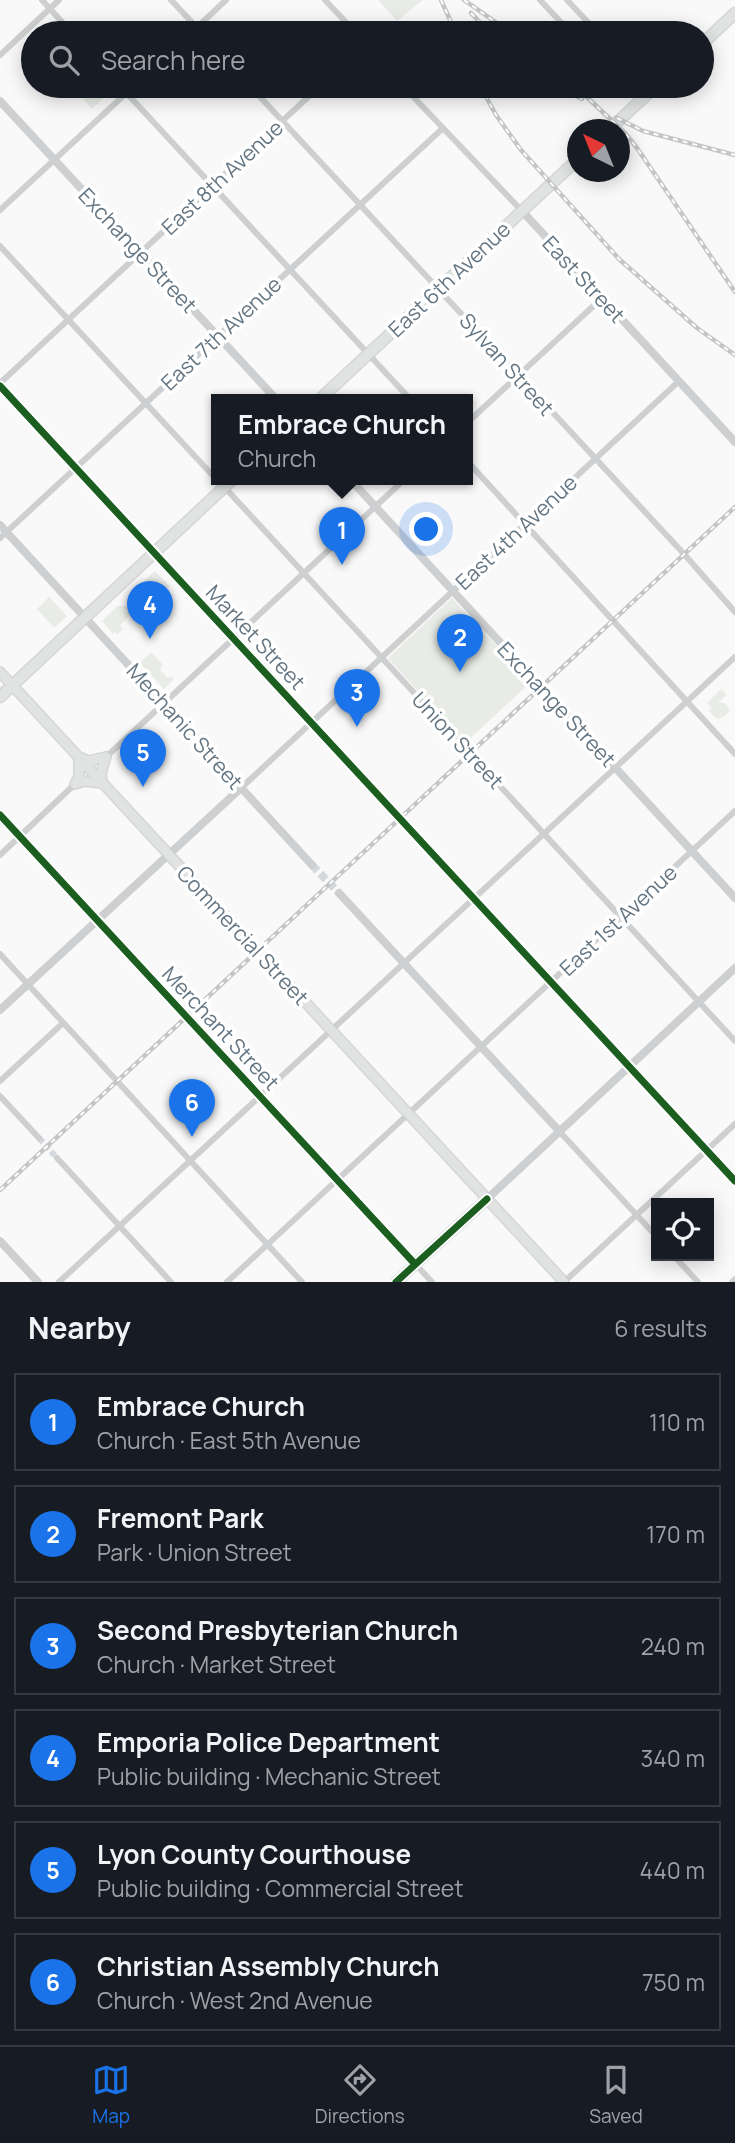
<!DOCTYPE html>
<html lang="en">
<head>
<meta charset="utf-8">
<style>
	:root { --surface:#171b24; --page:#20242c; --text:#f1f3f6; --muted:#9ea1a6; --line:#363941; --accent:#1a73e8 }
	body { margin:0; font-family:Manrope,sans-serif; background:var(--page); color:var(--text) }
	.controls { position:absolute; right:21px; bottom:21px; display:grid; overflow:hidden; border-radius:0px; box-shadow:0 4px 18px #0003 }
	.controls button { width:63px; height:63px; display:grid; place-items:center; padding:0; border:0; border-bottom:2px solid var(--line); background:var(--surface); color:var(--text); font:35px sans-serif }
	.compass { position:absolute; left:567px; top:119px; width:63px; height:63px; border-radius:50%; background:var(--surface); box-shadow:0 4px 18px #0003; rotate:317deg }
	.you { position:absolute; left:427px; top:530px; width:24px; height:24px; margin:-18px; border:5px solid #fff; border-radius:50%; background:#1a73e8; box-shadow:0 0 0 10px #1a73e833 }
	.badge { display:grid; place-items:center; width:46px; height:46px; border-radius:50%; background:var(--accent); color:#fff; font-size:23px; font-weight:700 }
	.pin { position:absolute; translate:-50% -58px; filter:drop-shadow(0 2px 4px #0008) }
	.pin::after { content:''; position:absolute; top:37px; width:24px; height:21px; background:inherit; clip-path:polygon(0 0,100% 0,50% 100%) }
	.popup { position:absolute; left:211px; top:394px; width:262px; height:91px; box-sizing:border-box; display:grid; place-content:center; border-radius:0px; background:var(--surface); filter:drop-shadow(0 2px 5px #0005); font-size:23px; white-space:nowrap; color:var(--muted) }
	.popup b { font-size:26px; color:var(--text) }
	.popup::after { content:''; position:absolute; left:50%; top:100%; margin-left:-14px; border:14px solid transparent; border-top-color:var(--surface) }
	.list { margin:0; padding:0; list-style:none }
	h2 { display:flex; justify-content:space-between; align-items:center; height:91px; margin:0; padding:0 28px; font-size:30px }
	h2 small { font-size:23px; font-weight:400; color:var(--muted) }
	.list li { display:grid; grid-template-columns:46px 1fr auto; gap:21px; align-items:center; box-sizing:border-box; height:98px; margin:0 14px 14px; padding:0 14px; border:2px solid var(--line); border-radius:0px }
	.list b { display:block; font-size:26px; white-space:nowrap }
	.list p { margin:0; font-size:23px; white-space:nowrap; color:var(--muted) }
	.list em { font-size:23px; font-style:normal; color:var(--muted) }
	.icon { flex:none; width:38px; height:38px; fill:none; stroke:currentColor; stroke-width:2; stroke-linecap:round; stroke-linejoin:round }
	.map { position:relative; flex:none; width:735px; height:1282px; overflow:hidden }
	.search { position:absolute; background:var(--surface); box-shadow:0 4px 18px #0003; left:21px; right:21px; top:21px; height:77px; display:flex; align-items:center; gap:18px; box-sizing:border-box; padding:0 24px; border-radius:38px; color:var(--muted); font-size:26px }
	.sheet { height:763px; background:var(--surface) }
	nav { display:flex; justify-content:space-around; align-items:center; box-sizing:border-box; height:98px; border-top:2px solid var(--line); background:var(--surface); font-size:19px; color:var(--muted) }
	nav a { display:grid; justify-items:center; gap:4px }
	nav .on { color:var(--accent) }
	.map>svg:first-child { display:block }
	.green { fill:#e8ebe6 }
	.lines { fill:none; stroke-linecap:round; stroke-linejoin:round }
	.minor-tunnel { stroke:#d4d8dc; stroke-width:6; stroke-dasharray:6 3; stroke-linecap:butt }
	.tertiary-tunnel { stroke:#d4d8dc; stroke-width:8; stroke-dasharray:8 4; stroke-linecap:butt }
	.secondary-casing { stroke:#d5d6d7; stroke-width:12 }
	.primary-casing { stroke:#d5d6d7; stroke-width:13 }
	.minor { stroke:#cecfd0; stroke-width:6 }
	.tertiary { stroke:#cecfd0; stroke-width:8 }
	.secondary { stroke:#e1e2e2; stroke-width:9 }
	.primary { stroke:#e1e2e2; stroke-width:10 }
	.rail-casing { stroke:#c3c5c6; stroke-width:4.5 }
	.rail { stroke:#fff; stroke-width:2; stroke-dasharray:5; stroke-linecap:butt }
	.cycleway-casing { stroke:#fff; stroke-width:11 }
	.cycleway { stroke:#1b5e20; stroke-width:7 }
	.labels { text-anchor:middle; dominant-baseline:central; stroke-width:7; stroke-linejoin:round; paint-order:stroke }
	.street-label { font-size:21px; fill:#657683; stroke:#fff }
</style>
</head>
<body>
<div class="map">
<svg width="735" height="1282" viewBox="0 0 735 1282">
	<rect width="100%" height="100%" fill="#f9f9f9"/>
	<path class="green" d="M378,0H423L397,21Z
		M92,86H108L112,90L92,109L81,96Z
		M155,571L170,586L162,592L158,588L148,598L150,601L149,603L141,595L142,583Z
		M49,597L67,616L54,628L37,609Z
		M452,598L531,682L465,743L388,658Z
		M117,606H127L133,612L120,625L123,629L117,634L115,632L113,634L102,621Z
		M151,652L163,665L160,670L168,678L171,676L174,679L164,689L140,663Z
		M721,689L727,695L719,702L726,704L730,710L725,716L717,719L709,711L712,708L707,703Z"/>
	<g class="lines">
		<path class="minor-tunnel" d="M39,1138L57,1158"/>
		<path class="tertiary-tunnel" d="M312,865L339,893"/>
		<g class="secondary-casing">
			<path id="secondary" d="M0,672L564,1282
				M75,784L79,777V757L88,761L106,757
				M75,784L84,781L102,783L101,773L106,757
				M396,1282L487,1199"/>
		</g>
		<g class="primary-casing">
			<path id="primary" d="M702,44L735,13
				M609,130L656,86
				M320,399L578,159
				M0,697L233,479"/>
		</g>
		<path class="minor" d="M42,0L72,33
			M171,0L202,33
			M325,0L356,33
			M540,0L571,33
			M567,0L598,33
			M191,33L226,0
			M0,55L59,0
			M120,86L410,399
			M250,86L684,554L735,612
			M403,86L522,211
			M0,210L134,86
			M0,246L216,479
			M0,383L320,86
			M0,386L735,1181
			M468,422L602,298
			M468,462L735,754
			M217,479L735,1041
			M0,538L442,129
			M106,757L405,479
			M241,788L678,382
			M0,855L75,784
			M97,920L432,1282
			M0,954L302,1282
			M0,1081L63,1023
			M0,1096L39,1138
			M560,1132L656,1236
			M57,1158L171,1282
			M674,1256L698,1282
			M59,1282L735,657
			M227,1282L735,811
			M564,1282L735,1124
			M732,1282L735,1279"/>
		<path class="tertiary" d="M0,101L276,399
			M522,211L735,442
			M350,479L735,898
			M0,525L312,865
			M0,815L97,920
			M339,893L560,1132
			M0,1010L241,788
			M487,1199L735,968
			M0,1241L38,1282"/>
		<use href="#secondary" class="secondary"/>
		<use href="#primary" class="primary"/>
		<g class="rail-casing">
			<path id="rail" d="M441,0L456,33
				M464,0L511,33
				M471,13L490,33
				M480,86L496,115L521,150L619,259L697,328L735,355
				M553,86L582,99
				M575,86L625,133L637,148L735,292
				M617,118L643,131L735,155
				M0,1190L735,507"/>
		</g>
		<use href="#rail" class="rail"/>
		<g class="cycleway-casing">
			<path id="cycleway" d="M0,386L735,1181
				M0,815L415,1264
				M396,1282L487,1199"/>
		</g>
		<use href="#cycleway" class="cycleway"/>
	</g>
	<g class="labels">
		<g class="street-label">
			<text transform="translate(222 177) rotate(-43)">East 8th Avenue</text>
			<text transform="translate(138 250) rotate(47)">Exchange Street</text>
			<text transform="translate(449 279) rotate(-43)">East 6th Avenue</text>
			<text transform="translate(584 279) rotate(47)">East Street</text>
			<text transform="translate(221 333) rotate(-43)">East 7th Avenue</text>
			<text transform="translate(507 364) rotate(48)">Sylvan Street</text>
			<text transform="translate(516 532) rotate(-43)">East 4th Avenue</text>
			<text transform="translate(256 637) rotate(47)">Market Street</text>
			<text transform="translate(557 704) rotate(47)">Exchange Street</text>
			<text transform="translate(185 726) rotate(48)">Mechanic Street</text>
			<text transform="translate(458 740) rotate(47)">Union Street</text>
			<text transform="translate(618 920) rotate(-43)">East 1st Avenue</text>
			<text transform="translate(243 935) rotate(47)">Commercial Street</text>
			<text transform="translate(221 1028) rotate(47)">Merchant Street</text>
		</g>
	</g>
</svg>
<div class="controls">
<button><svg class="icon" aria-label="locate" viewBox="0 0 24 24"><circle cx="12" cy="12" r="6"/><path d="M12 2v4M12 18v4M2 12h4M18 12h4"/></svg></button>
</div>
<svg class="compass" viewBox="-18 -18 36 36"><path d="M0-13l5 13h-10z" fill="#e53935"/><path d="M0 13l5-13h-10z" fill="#9ea1a6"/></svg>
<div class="you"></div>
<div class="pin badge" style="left:342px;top:565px">1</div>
<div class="popup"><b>Embrace Church</b>Church</div>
<div class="pin badge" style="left:460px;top:672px">2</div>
<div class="pin badge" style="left:357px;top:727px">3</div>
<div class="pin badge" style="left:150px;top:639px">4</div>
<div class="pin badge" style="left:143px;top:787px">5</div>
<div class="pin badge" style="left:192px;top:1137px">6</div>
<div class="search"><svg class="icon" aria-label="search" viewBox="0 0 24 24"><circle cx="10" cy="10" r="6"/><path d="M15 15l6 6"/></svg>Search here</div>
</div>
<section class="sheet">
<h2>Nearby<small>6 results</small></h2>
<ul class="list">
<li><span class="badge">1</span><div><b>Embrace Church</b><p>Church · East 5th Avenue</p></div><em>110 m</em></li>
<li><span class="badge">2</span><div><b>Fremont Park</b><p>Park · Union Street</p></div><em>170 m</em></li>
<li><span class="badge">3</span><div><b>Second Presbyterian Church</b><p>Church · Market Street</p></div><em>240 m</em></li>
<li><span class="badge">4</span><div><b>Emporia Police Department</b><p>Public building · Mechanic Street</p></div><em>340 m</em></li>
<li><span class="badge">5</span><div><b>Lyon County Courthouse</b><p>Public building · Commercial Street</p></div><em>440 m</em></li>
<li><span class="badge">6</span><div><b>Christian Assembly Church</b><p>Church · West 2nd Avenue</p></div><em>750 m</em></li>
</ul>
</section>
<nav>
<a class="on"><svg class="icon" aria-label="map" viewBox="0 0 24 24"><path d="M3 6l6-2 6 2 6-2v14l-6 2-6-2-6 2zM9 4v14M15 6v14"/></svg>Map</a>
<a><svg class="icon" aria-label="directions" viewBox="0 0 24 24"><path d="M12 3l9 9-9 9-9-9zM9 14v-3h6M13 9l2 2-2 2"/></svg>Directions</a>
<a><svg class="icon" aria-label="saved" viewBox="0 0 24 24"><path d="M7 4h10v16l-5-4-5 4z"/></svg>Saved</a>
</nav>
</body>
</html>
